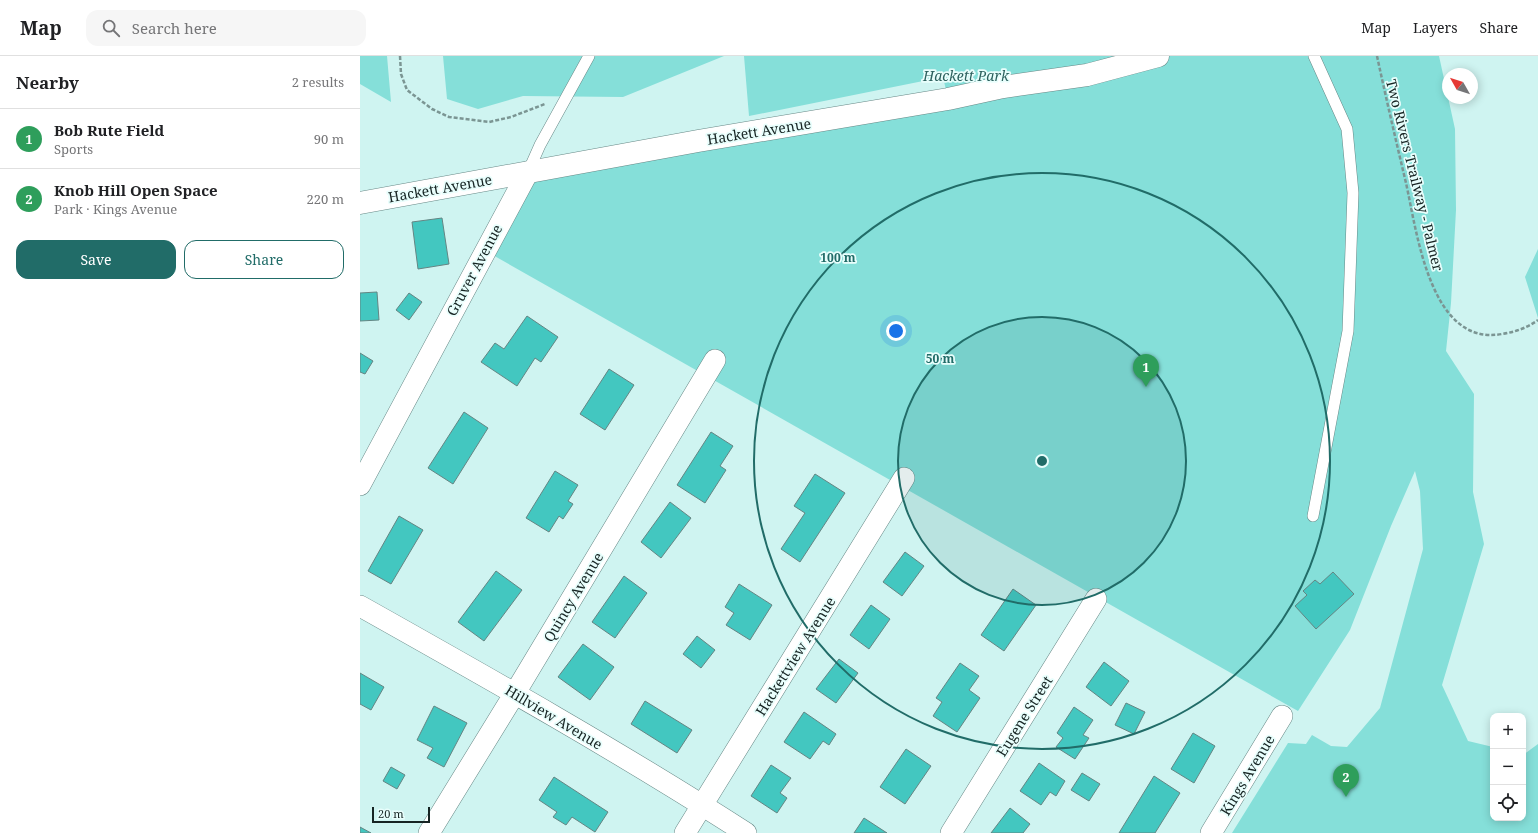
<!DOCTYPE html>
<html lang="en">
<head>
<meta charset="utf-8">
<style>
	:root { --surface:#fff; --page:#f6f6f6; --text:#202124; --muted:#757577; --line:#e0e0e0; --accent:#216c68 }
	body { margin:0; font-family:"Noto Serif",serif; background:var(--page); color:var(--text) }
	.controls { position:absolute; right:12px; bottom:12px; display:grid; overflow:hidden; border-radius:8px; box-shadow:0 2px 10px #0003 }
	.controls button { width:36px; height:36px; display:grid; place-items:center; padding:0; border:0; border-bottom:1px solid var(--line); background:var(--surface); color:var(--text); font:20px sans-serif }
	.compass { position:absolute; left:1082px; top:12px; width:36px; height:36px; border-radius:50%; background:var(--surface); box-shadow:0 2px 10px #0003; rotate:309deg }
	.scale { position:absolute; left:12px; bottom:10px; width:58px; box-sizing:border-box; padding-left:4px; border:2px solid #162423; border-top:0; font-size:11px; line-height:14px; white-space:nowrap; color:#162423; -webkit-text-stroke:3px #e8fefc; paint-order:stroke }
	.you { position:absolute; left:536px; top:275px; width:14px; height:14px; margin:-10px; border:3px solid #fff; border-radius:50%; background:#1a73e8; box-shadow:0 0 0 6px #1a73e833 }
	.badge { display:grid; place-items:center; width:26px; height:26px; border-radius:50%; background:var(--accent); color:#fff; font-size:13px; font-weight:700 }
	.pin { position:absolute; translate:-50% -33px; filter:drop-shadow(0 1px 2px #0008) }
	.pin::after { content:''; position:absolute; top:21px; width:14px; height:12px; background:inherit; clip-path:polygon(0 0,100% 0,50% 100%) }
	.list { margin:0; padding:0; list-style:none }
	h2 { display:flex; justify-content:space-between; align-items:center; height:52px; margin:0; padding:0 16px; font-size:17px }
	h2 small { font-size:13px; font-weight:400; color:var(--muted) }
	.list li { display:grid; grid-template-columns:26px 1fr auto; gap:12px; align-items:center; box-sizing:border-box; height:60px; padding:0 16px; border-top:1px solid var(--line) }
	.list b { display:block; font-size:15px; white-space:nowrap }
	.list p { margin:0; font-size:13px; white-space:nowrap; color:var(--muted) }
	.list em { font-size:13px; font-style:normal; color:var(--muted) }
	.actions { display:flex; gap:8px; padding:12px 16px }
	.actions a { flex:1; padding:9px 0; border:1px solid var(--accent); border-radius:12px; text-align:center; font-size:14px; color:var(--accent) }
	.actions .main { background:var(--accent); color:#fff }
	.icon { flex:none; width:22px; height:22px; fill:none; stroke:currentColor; stroke-width:2; stroke-linecap:round; stroke-linejoin:round }
	.map { position:relative; flex:none; width:1178px; height:777px; overflow:hidden }
	header { display:flex; align-items:center; gap:24px; box-sizing:border-box; height:56px; padding:0 20px; background:var(--surface); border-bottom:1px solid var(--line) }
	header strong { font-size:19px }
	nav { display:flex; gap:22px; margin-inline-start:auto; font-size:14px }
	.search { width:280px; height:36px; background:var(--page); display:flex; align-items:center; gap:10px; box-sizing:border-box; padding:0 14px; border-radius:12px; color:var(--muted); font-size:15px }
	main { display:flex }
	aside { flex:1; background:var(--surface) }
	.map>svg:first-child { display:block }
	.green { fill:#85dfd9 }
	.building { fill:#43c7c0; stroke:#648583 }
	.lines { fill:none; stroke-linecap:round; stroke-linejoin:round }
	.lane-casing { stroke:#678886; stroke-width:12 }
	.street-casing { stroke:#678886; stroke-width:22 }
	.secondary-casing { stroke:#678886; stroke-width:23 }
	.path { stroke:#7b9593; stroke-width:2.5; stroke-dasharray:4 2; stroke-linecap:butt }
	.lane { stroke:#fff; stroke-width:11 }
	.street { stroke:#fff; stroke-width:21 }
	.secondary { stroke:#fff; stroke-width:22 }
	.ring { fill:none; stroke:#216c68; stroke-width:2 }
	.labels { text-anchor:middle; dominant-baseline:central; stroke-width:3.5; stroke-linejoin:round; paint-order:stroke }
	.park-label { font-size:14px; font-style:italic; fill:#2c615e; stroke:#e8fefc }
	.street-label { font-size:14px; fill:#162423; stroke:#e8fefc }
	.centre { fill:#216c68; stroke:#e8fefc; stroke-width:2 }
	.ring-label { font-size:12px; text-anchor:middle; font-weight:bold; fill:#216c68; stroke:#e8fefc; stroke-width:3.5; stroke-linejoin:round; paint-order:stroke }
</style>
</head>
<body>
<header>
<strong>Map</strong>
<div class="search"><svg class="icon" aria-label="search" viewBox="0 0 24 24"><circle cx="10" cy="10" r="6"/><path d="M15 15l6 6"/></svg>Search here</div>
<nav><a>Map</a><a>Layers</a><a>Share</a></nav>
</header>
<main>
<aside>
<h2>Nearby<small>2 results</small></h2>
<ul class="list">
<li><span class="badge" style="background:#2e9e5b">1</span><div><b>Bob Rute Field</b><p>Sports</p></div><em>90 m</em></li>
<li><span class="badge" style="background:#2e9e5b">2</span><div><b>Knob Hill Open Space</b><p>Park · Kings Avenue</p></div><em>220 m</em></li>
</ul>
<div class="actions"><a class="main">Save</a><a>Share</a></div>
</aside>
<div class="map">
<svg width="1178" height="777" viewBox="0 0 1178 777">
	<rect width="100%" height="100%" fill="#cff4f1"/>
	<path class="green" d="M0,0H27L31,46L0,28Z
		M83,0H364L263,41L163,40L118,53L87,43Z
		M384,0H1079L1095,73L1096,154L1091,247L1086,295L1114,338L1113,436L1124,488L1082,629L1108,685L1133,691V762H1163V699L1178,688V777H872L928,687L946,688L952,679L971,690L987,691L1020,652L1063,493L1060,435L1055,415L1031,470L990,574L938,655L131,198L168,116L588,43L583,21L389,60Z
		M1178,193V262L1165,221Z"/>
	<path class="building" d="M82,162L89,208L58,213L52,166Z
		M17,236L19,264L0,265V237Z
		M49,237L62,246L49,264L36,254Z
		M167,260L198,281L181,306L175,302L157,330L121,306L135,287L144,293Z
		M0,297L13,305L5,318L0,316Z
		M249,313L274,329L245,374L220,358Z
		M104,356L128,372L93,428L68,412Z
		M351,376L373,390L360,410L366,414L345,447L317,429Z
		M195,415L218,429L208,445L213,448L203,463L199,460L189,476L166,462Z
		M455,418L485,437L440,506L421,493L445,457L434,450Z
		M310,446L331,462L301,502L281,486Z
		M39,460L63,474L31,528L8,515Z
		M545,496L564,510L542,540L523,526Z
		M136,515L162,534L124,585L98,566Z
		M973,516L994,538L956,573L935,550L947,539L943,535L955,524L960,528Z
		M264,520L287,537L255,582L232,566Z
		M379,528L412,549L390,584L366,569L374,557L365,551Z
		M653,533L676,549L644,595L621,579Z
		M511,549L530,563L509,593L490,579Z
		M337,580L355,594L341,612L323,598Z
		M223,588L254,611L230,644L198,621Z
		M479,603L498,617L476,647L456,633Z
		M744,606L769,625L751,650L726,631Z
		M600,607L619,620L609,634L620,642L597,676L573,660L582,646L576,642Z
		M0,617L24,631L11,654L0,648Z
		M285,645L332,674L317,697L271,668Z
		M766,647L785,656L774,678L755,669Z
		M74,650L107,667L84,711L67,702L73,692L57,684Z
		M714,651L733,664L723,679L729,682L715,703L696,691L703,682L697,677Z
		M444,656L476,678L469,689L463,685L450,703L424,686Z
		M833,677L855,690L834,727L811,713Z
		M546,693L571,710L545,748L520,731Z
		M679,707L705,725L696,740L690,736L681,749L660,735Z
		M411,709L431,722L420,737L427,742L417,757L391,740Z
		M31,711L45,719L37,733L23,725Z
		M722,717L740,728L729,745L711,734Z
		M794,720L820,737L795,777H759Z
		M194,721L248,756L235,776L212,761L206,769L193,761L197,756L179,744Z
		M650,752L670,768L663,777H631Z
		M504,762L527,777H494Z
		M0,771L11,777H0Z"/>
	<g class="lines">
		<g class="lane-casing">
			<path id="lane" d="M168,116L180,89L229,0
				M953,460L988,275L993,137L987,73L954,0"/>
		</g>
		<g class="street-casing">
			<path id="street" d="M0,429L168,116
				M0,550C130,623 260,696 386,777
				M69,777L155,637L355,304
				M325,777L544,422
				M591,777L736,543
				M851,777L922,660"/>
		</g>
		<g class="secondary-casing">
			<path id="secondary" d="M0,147L338,85L588,43L643,31L727,19L798,0"/>
		</g>
		<path class="path" d="M40,0L41,18L47,34L72,53L89,61L129,66L151,61L185,48
			M1017,0C1026,42 1036,85 1046,127C1057,176 1070,291 1142,278C1155,276 1167,272 1178,264"/>
		<use href="#lane" class="lane"/>
		<use href="#street" class="street"/>
		<use href="#secondary" class="secondary"/>
	</g>
	<circle cx="682" cy="405" r="144" fill="#216c68" fill-opacity=".12"/>
	<g class="ring">
		<circle cx="682" cy="405" r="144"/>
		<circle cx="682" cy="405" r="288"/>
	</g>
	<g class="labels">
		<g class="park-label">
			<text x="606" y="19">Hackett Park</text>
		</g>
		<g class="street-label">
			<text transform="translate(399 75) rotate(-9)">Hackett Avenue</text>
			<text transform="translate(1055 119) rotate(76)">Two Rivers Trailway - Palmer</text>
			<text transform="translate(80 132) rotate(-10)">Hackett Avenue</text>
			<text transform="translate(114 214) rotate(-62)">Gruver Avenue</text>
			<text transform="translate(213 541) rotate(-59)">Quincy Avenue</text>
			<text transform="translate(435 600) rotate(-58)">Hackettview Avenue</text>
			<text transform="translate(664 660) rotate(-58)">Eugene Street</text>
			<text transform="translate(194 661) rotate(31)">Hillview Avenue</text>
			<text transform="translate(887 719) rotate(-59)">Kings Avenue</text>
		</g>
	</g>
	<circle cx="682" cy="405" r="6" class="centre"/>
	<g class="ring-label">
		<text x="478" y="206">100 m</text>
		<text x="580" y="307">50 m</text>
	</g>
</svg>
<div class="controls">
<button>+</button>
<button>−</button>
<button><svg class="icon" aria-label="locate" viewBox="0 0 24 24"><circle cx="12" cy="12" r="6"/><path d="M12 2v4M12 18v4M2 12h4M18 12h4"/></svg></button>
</div>
<svg class="compass" viewBox="-18 -18 36 36"><path d="M0-13l5 13h-10z" fill="#e53935"/><path d="M0 13l5-13h-10z" fill="#757577"/></svg>
<div class="scale">20 m</div>
<div class="you"></div>
<div class="pin badge" style="left:786px;top:331px;background:#2e9e5b">1</div>
<div class="pin badge" style="left:986px;top:741px;background:#2e9e5b">2</div>
</div>
</main>
</body>
</html>
